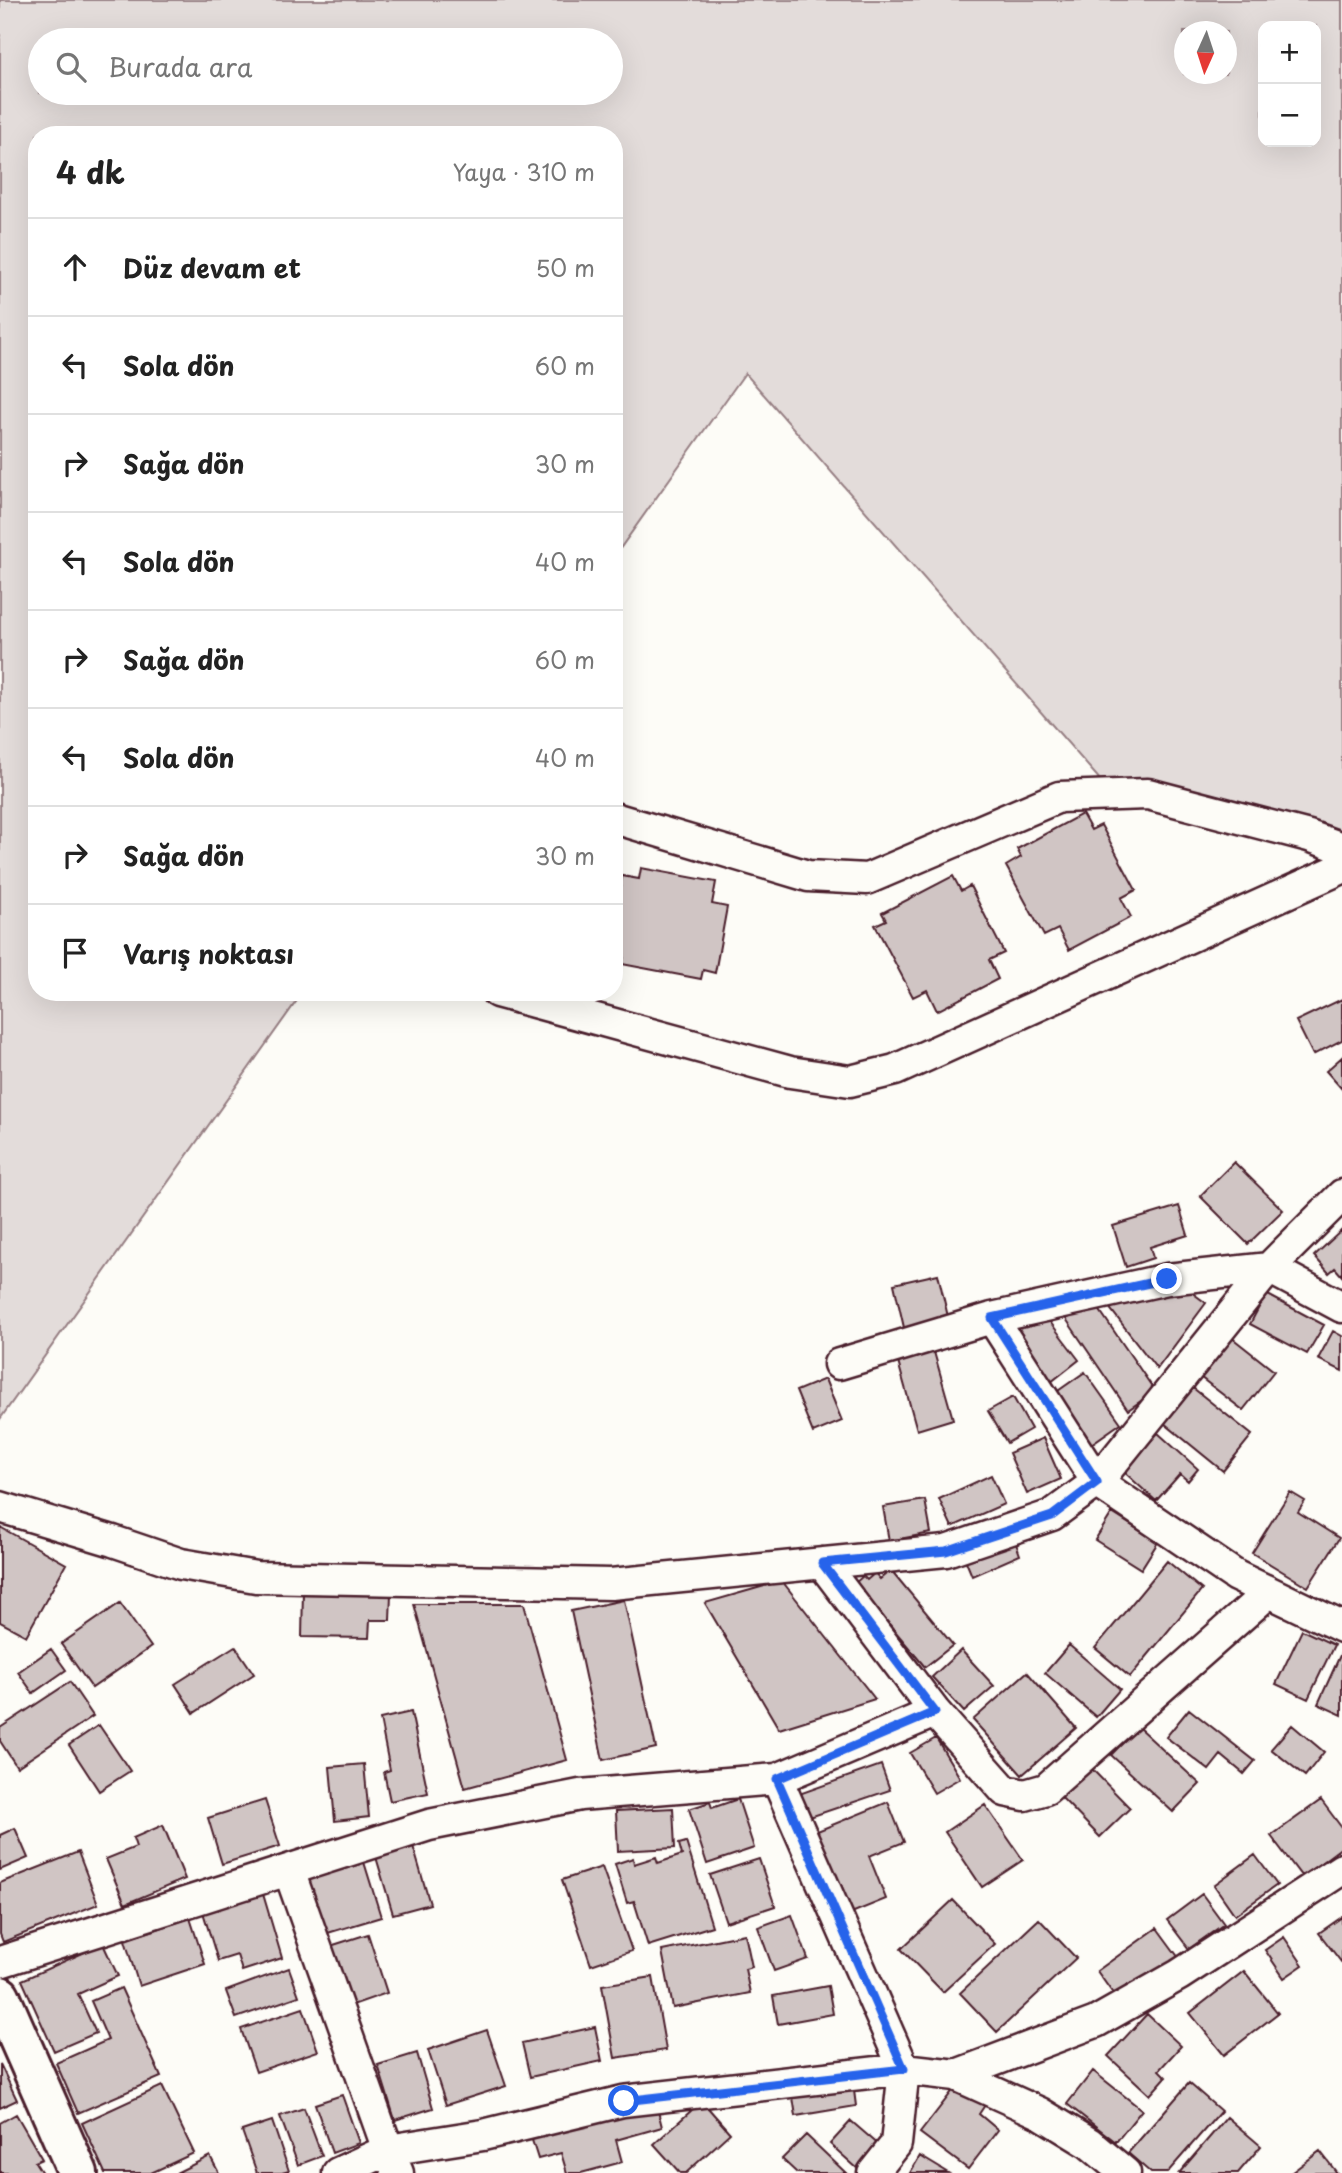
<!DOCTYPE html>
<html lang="tr">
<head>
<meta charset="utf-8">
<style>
	:root { --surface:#fff; --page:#f6f6f6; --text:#222; --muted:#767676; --line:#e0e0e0 }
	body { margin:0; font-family:"Playpen Sans",sans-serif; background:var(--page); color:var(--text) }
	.controls { position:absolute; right:21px; top:21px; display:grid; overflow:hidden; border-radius:14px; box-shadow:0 7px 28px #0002 }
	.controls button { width:63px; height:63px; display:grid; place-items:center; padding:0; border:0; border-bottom:2px solid var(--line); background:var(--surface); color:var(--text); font:35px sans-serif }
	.compass { position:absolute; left:1174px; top:21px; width:63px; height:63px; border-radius:50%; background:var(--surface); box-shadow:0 7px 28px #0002; rotate:183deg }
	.stop { position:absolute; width:21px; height:21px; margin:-16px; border:5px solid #2563eb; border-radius:50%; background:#fff }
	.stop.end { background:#2563eb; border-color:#fff; box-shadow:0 2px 7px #0008 }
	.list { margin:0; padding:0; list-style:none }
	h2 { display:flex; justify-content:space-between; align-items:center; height:91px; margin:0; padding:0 28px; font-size:30px }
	h2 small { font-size:23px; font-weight:400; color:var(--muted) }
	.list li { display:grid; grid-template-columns:46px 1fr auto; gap:21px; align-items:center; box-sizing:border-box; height:98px; padding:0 28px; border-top:2px solid var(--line) }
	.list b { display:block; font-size:26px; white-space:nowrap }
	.list em { font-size:23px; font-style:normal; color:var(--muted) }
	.icon { flex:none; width:38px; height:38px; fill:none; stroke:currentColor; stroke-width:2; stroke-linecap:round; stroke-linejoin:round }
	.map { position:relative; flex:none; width:1342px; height:2173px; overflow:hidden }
	.search { position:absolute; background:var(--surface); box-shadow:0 7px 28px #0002; left:28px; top:28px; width:595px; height:77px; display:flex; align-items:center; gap:18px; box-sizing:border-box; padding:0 24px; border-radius:38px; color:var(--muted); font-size:26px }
	.panel { position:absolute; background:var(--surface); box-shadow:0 7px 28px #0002; left:28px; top:126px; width:595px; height:875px; border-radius:28px }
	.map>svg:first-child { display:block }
	.green { fill:#e3dcda; stroke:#967e82; stroke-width:2; fill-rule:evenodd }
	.building { fill:#d0c5c4; stroke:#4a1f2b; stroke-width:2 }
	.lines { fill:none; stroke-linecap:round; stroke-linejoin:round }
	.street-casing { stroke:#4a1f2b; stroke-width:35 }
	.secondary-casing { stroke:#4a1f2b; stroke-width:44 }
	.street { stroke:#fdfcf7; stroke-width:30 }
	.secondary { stroke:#fdfcf7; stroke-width:38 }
	.route { stroke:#2563eb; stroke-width:9 }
</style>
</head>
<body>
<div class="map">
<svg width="1342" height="2173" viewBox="0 0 1342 2173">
	<rect width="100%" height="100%" fill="#fdfcf7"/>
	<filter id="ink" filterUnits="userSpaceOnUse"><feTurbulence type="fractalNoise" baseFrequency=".0143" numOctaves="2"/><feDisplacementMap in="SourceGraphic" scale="14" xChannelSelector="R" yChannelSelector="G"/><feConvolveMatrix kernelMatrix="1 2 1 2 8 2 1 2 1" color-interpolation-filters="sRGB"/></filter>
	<g filter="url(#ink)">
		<path class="green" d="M0,0H1342V852L1115,797L745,373L614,557V135H37V992H303L0,1419ZM1263,26H1316V142H1263ZM1184,32H1226V74H1184ZM40,40H611V93H40Z"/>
		<path class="building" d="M1082,814L1091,830L1101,825L1136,890L1121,898L1131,917L1069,950L1058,929L1044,936L1006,866L1021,857L1017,849Z
			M641,868L716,882L712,904L727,907L715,973L703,970L701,979L622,964L624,955L614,953V920L622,876L639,879Z
			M953,876L961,891L970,886L1004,953L989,960L998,979L937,1011L927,990L913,997L875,925L886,920L882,913Z
			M1342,999V1040L1313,1055L1296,1021Z
			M1342,1057V1089L1326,1071Z
			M1234,1162L1283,1210L1248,1244L1200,1196Z
			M1179,1206L1188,1235L1150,1247L1153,1258L1126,1267L1113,1226Z
			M1342,1230V1276L1335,1268L1329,1273L1314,1256Z
			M938,1274L949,1321L905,1332L894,1284Z
			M1187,1289L1206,1303L1157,1369L1109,1307Z
			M1266,1294L1324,1325L1307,1354L1250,1324Z
			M1094,1302L1155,1391L1128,1410L1064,1316Z
			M1047,1318L1079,1360L1051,1382L1011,1330L1021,1321L1026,1327L1036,1319L1039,1324Z
			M1333,1331L1342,1336V1371L1318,1359Z
			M1231,1337L1274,1371L1243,1410L1200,1377Z
			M934,1352L953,1419L917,1430L898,1362Z
			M1085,1372L1121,1423L1091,1444L1055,1393Z
			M825,1379L842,1421L813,1433L796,1391Z
			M1193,1388L1252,1435L1223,1471L1164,1423Z
			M1013,1397L1031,1429L1007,1443L988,1411Z
			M1158,1433L1198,1469L1188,1481L1180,1474L1156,1501L1123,1471Z
			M1043,1438L1061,1479L1027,1494L1009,1453Z
			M991,1475L1004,1504L952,1527L939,1499Z
			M1290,1492L1305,1501L1298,1512L1339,1538L1308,1587L1252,1553Z
			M925,1500L931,1533L889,1541L883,1507Z
			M1112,1513L1158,1542L1141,1569L1095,1540Z
			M0,1527L66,1564L26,1636L0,1622Z
			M1014,1538L1020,1555L972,1576L965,1559Z
			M1167,1561L1202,1590L1130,1677L1095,1648Z
			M891,1570L953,1645L925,1667L855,1583L863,1576L867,1580L875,1573L880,1579Z
			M782,1581L875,1699L779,1729L705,1603Z
			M303,1591L391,1594L390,1620H370L369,1638L302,1637Z
			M624,1600L656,1748L603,1760L571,1611Z
			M120,1603L151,1647L92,1688L61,1644Z
			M414,1604H524L567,1760L465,1788Z
			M1302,1630L1334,1645L1308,1699L1276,1684Z
			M1069,1645L1120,1689L1096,1717L1045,1673Z
			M235,1646L254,1674L194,1713L175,1684Z
			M51,1649L66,1670L33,1693L18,1672Z
			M961,1650L994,1686L964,1712L932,1677Z
			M1342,1651V1715L1318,1704Z
			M1027,1672L1076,1728L1022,1775L973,1720Z
			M70,1682L93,1716L17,1767L0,1741V1728Z
			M1189,1709L1255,1761L1244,1774L1221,1755L1209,1770L1166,1737Z
			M411,1712L428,1793L390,1801L384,1772L390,1770L380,1719Z
			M99,1725L130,1771L99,1791L69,1745Z
			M1292,1725L1324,1752L1305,1776L1271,1749Z
			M1138,1727L1200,1784L1173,1812L1111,1755Z
			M936,1738L960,1778L934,1793L910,1753Z
			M364,1764L369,1817L335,1821L330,1767Z
			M881,1765L890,1790L807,1818L799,1794Z
			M1088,1765L1130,1808L1100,1837L1058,1794Z
			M738,1799L754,1848L707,1864L689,1809L710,1802L712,1808Z
			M265,1800L280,1846L222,1864L208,1818Z
			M1321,1800L1342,1828V1847L1302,1877L1271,1836Z
			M888,1802L904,1842L869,1856L886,1899L849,1914L810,1834Z
			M985,1805L1023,1860L982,1887L945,1832Z
			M673,1808L675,1848L618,1851L616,1811Z
			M163,1825L185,1879L125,1904L106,1859L136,1847L133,1838Z
			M15,1828L28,1858L0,1870V1835Z
			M686,1842L712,1926L648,1946L634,1901L627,1903L615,1864L633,1858L634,1864L656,1857L658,1863L682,1855L679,1844Z
			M413,1846L430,1904L393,1914L376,1857Z
			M78,1852L98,1904L3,1942L0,1934V1883Z
			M1255,1855L1277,1885L1235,1915L1214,1885Z
			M759,1859L775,1906L726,1922L710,1875Z
			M364,1862L381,1917L321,1935L304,1881Z
			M602,1867L632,1951L591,1965L562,1880Z
			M263,1894L282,1958L242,1971L237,1955L218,1961L203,1912Z
			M1202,1894L1224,1924L1189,1949L1167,1920Z
			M953,1900L995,1944L943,1992L901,1949Z
			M792,1915L808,1959L774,1971L758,1927Z
			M1342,1917V1963L1319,1933Z
			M190,1918L205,1964L139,1986L125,1940Z
			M1039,1919L1076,1958L997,2032L960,1993Z
			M1157,1928L1179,1958L1119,2002L1097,1971Z
			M368,1934L387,1993L344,2008L324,1948Z
			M745,1934L752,1967L745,1969L750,1993L673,2008L662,1951Z
			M1284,1937L1303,1965L1284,1978L1265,1950Z
			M103,1944L118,1976L78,1994L96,2033L54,2051L22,1980Z
			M289,1968L299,1996L236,2018L226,1991Z
			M1244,1971L1278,2013L1224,2055L1190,2013Z
			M653,1977L666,2050L615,2058L602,1985Z
			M828,1986L833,2014L778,2024L773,1996Z
			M121,1988L161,2077L78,2113L56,2063L108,2040L91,2001Z
			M303,2008L318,2051L256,2072L241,2029Z
			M1147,2014L1181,2046L1159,2070L1166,2077L1150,2095L1108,2056Z
			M595,2027L602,2061L530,2077L522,2043Z
			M487,2030L506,2086L446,2105L428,2050Z
			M417,2053L433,2108L395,2120L378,2065Z
			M0,2064L17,2100L0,2108Z
			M1093,2071L1142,2110L1116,2142L1067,2104Z
			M852,2075L856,2106L796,2116L791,2085Z
			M1189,2083L1221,2111L1167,2173H1151L1128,2153Z
			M958,2084L985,2105L979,2114L998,2130L968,2169L920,2133Z
			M162,2086L194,2153L151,2173H105L82,2123Z
			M342,2095L359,2143L332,2153L315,2104Z
			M702,2101L730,2133L686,2173H680L654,2144Z
			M656,2103L662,2127L616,2140L622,2162L581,2173H567L561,2153L538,2159L531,2137Z
			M304,2108L322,2156L298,2165L280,2116Z
			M16,2114L42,2159L35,2162L42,2173H0V2123Z
			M1227,2117L1261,2146L1238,2173H1179Z
			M272,2121L289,2171L282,2173H257L242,2131Z
			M851,2121L880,2146L858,2169L830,2144Z
			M806,2135L846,2173H797L782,2159Z
			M1320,2151L1337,2173H1291Z
			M210,2156L219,2173H176Z
			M920,2156L948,2173H910Z"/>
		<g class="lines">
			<g class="street-casing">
				<path id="street" d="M614,818L808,876L867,879L1059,797L1148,794L1309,836L1342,848
					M497,992L790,1072L850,1081L895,1070L1342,868
					M992,1318L1097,1482L1236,1576L1342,1627
					M839,1364L992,1318L1167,1279L1269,1268L1342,1307
					M0,1507L113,1541L181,1564L256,1577L611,1584L946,1551L1052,1515L1097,1482L1269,1268L1342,1195
					M822,1563L935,1712L1005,1791L1025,1795L1046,1789L1269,1592
					M777,1779L904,2069L896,2144L873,2173
					M289,1871L388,2150L398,2173
					M0,1962L429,1825L580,1795L777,1779L935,1712
					M956,2075L1096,2022L1179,1975L1342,1869
					M338,2173L388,2150L483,2135L623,2101L904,2069L956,2075L1040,2113L1089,2143L1125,2173"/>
			</g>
			<g class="secondary-casing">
				<path id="secondary" d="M0,1996L78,2173"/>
			</g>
			<use href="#street" class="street"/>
			<use href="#secondary" class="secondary"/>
		</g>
	</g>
	<g class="lines" filter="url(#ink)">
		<path class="route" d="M624,2101L904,2069L777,1779L935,1712L822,1563L946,1551L1052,1516L1097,1482L992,1318L1167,1279"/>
	</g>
</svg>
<div class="controls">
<button>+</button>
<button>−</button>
</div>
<svg class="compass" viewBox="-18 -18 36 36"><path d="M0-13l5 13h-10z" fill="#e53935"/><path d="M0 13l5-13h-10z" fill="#767676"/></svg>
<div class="stop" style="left:624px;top:2101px"></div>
<div class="stop end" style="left:1167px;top:1279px"></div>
<div class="search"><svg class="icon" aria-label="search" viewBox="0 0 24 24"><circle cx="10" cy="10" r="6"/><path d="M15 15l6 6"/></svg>Burada ara</div>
<section class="panel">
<h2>4 dk<small>Yaya · 310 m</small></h2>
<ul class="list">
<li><svg class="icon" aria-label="ahead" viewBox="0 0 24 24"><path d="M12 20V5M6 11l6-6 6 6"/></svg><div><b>Düz devam et</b></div><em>50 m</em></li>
<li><svg class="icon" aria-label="left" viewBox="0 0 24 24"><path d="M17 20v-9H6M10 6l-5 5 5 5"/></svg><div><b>Sola dön</b></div><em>60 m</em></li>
<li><svg class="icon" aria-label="right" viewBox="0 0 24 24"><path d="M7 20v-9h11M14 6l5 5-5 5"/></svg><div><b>Sağa dön</b></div><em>30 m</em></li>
<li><svg class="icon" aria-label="left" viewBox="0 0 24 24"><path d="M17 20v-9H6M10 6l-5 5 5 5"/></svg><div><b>Sola dön</b></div><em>40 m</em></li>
<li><svg class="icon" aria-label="right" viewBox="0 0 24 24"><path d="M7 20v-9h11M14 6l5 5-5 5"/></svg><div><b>Sağa dön</b></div><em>60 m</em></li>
<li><svg class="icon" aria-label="left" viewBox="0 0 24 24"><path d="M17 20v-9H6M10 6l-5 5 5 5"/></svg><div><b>Sola dön</b></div><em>40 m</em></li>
<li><svg class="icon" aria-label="right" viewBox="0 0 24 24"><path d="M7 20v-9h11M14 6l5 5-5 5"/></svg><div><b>Sağa dön</b></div><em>30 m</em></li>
<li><svg class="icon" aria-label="arrive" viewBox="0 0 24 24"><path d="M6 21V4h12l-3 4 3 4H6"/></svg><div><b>Varış noktası</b></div></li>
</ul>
</section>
</div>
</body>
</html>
